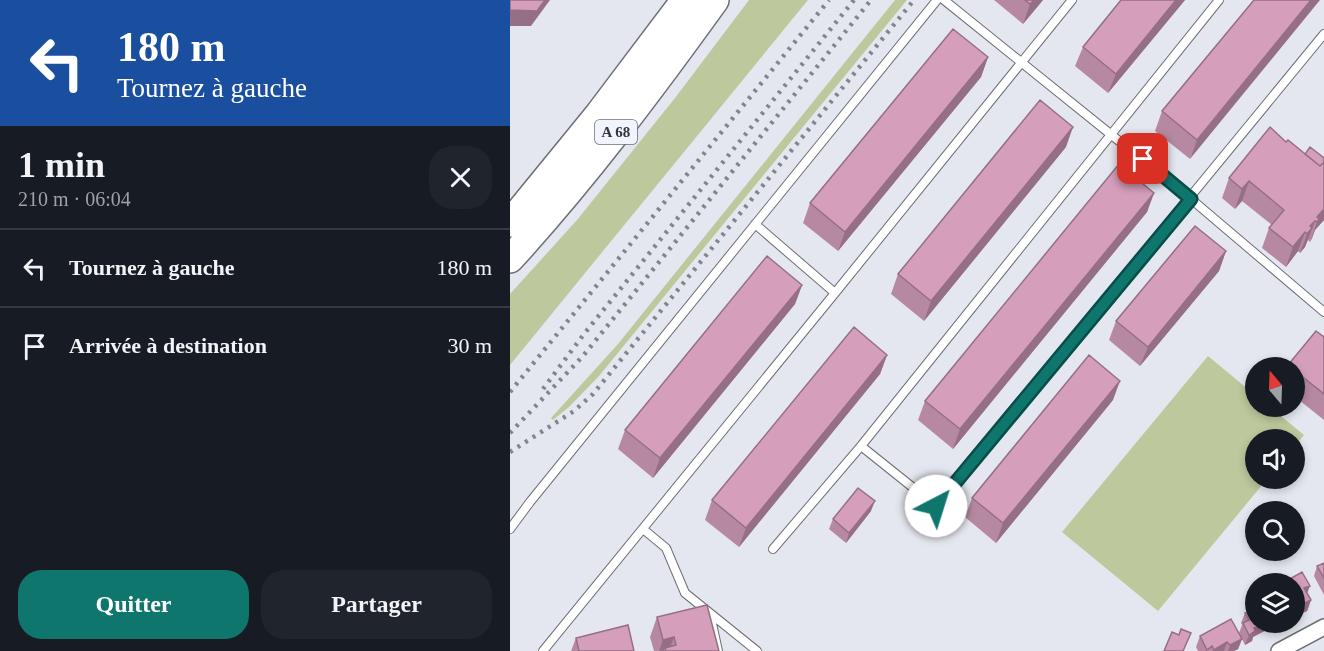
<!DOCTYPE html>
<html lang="fr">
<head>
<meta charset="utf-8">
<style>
  body { margin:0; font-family:"Times New Roman",serif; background:#20242c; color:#f1f3f6; height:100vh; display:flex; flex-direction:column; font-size:22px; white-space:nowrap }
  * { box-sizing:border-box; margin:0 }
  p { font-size:20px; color:#9ea1a6 }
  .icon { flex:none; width:33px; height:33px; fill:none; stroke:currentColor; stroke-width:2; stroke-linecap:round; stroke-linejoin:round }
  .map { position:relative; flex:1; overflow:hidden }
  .panel { display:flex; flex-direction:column; background:#171b24; width:510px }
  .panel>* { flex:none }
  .banner { background:#1a4fa0; color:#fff; overflow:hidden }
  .needle { width:39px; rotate:341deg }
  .tools { position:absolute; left:735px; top:357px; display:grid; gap:12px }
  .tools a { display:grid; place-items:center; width:60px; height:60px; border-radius:50%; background:#171b24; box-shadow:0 3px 9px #0003; font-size:30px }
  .pin { position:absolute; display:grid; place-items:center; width:51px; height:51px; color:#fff; margin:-26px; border-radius:12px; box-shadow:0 3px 9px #0006 }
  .me { position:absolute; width:66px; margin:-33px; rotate:40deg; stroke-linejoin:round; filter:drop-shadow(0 0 4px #0008) }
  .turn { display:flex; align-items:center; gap:21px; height:126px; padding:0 18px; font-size:27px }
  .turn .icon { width:78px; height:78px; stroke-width:2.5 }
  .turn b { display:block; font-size:42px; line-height:51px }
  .round { display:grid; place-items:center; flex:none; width:63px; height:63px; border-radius:24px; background:#20242c }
  .headline { display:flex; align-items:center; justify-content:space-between; height:102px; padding:0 18px }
  h1 { font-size:36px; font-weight:700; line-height:45px }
  .button { display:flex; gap:12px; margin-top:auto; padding:12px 18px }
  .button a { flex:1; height:69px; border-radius:24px; background:#0f766e; color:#fff; font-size:24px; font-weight:700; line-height:69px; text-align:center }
  .button a+a { background:#20242c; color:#f1f3f6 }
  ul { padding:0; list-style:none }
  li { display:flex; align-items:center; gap:18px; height:78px; padding:0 18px; border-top:2px solid #363941 }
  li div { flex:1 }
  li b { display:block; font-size:22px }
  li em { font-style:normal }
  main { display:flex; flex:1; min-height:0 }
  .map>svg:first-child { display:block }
</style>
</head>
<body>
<main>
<section class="panel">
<div class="banner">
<div class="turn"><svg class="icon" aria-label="left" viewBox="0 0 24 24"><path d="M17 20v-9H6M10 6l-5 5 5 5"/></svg><div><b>180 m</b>Tournez à gauche</div></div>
</div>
<div class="headline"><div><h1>1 min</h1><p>210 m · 06:04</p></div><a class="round"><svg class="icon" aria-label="close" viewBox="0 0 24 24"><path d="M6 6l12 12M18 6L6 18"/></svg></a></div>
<ul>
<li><svg class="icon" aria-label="left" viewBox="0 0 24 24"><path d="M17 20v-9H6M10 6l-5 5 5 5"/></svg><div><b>Tournez à gauche</b></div><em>180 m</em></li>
<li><svg class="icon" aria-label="arrive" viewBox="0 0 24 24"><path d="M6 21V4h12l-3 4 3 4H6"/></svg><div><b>Arrivée à destination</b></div><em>30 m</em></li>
</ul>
<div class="button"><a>Quitter</a><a>Partager</a></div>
</section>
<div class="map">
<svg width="814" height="651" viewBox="0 0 814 651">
  <rect width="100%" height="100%" fill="#e5e7f0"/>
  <path fill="#bdc89c" d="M239,0H298L0,365V294L67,220L165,98Z
    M385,0H397L89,376L59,407L43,420L41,418L108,344Z
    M698,356L745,395L746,406L760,407L794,435L785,446L784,440H746V478L757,479L648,611L552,532Z"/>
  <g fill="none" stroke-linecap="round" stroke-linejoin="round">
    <defs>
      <path id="lane" d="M434,0L681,199L814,312
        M245,224L325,293L562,0
        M351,446L426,506L814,34
        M0,529L20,502L427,0
        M133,529L156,548L175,593L247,651
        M263,549L351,446L709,0
        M200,614L208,651
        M33,651L325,293"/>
      <path id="street" d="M769,651L814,627"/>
      <path id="highway" d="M0,223L89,114L175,0
        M0,259C74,178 141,89 205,0"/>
    </defs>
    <use href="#lane" stroke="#6e6f77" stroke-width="10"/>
    <use href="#street" stroke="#6e6f77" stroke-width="18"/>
    <use href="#highway" stroke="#6e6f77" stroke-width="30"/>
    <use href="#lane" stroke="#fff" stroke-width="8"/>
    <use href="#street" stroke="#fff" stroke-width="15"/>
    <use href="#highway" stroke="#fff" stroke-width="27"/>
    <path stroke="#84858c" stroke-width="4.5" stroke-dasharray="3 6" stroke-linecap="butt" d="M33,389L74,334L344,0
      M0,392L319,0
      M0,433L73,356L361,0
      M0,452L64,411L83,394L404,0"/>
  </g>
  <path fill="#b789a1" d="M484,0H533L513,24Z
    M611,0H675L598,93L565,66L573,47Z
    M744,0L680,159L645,131L652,111Z
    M478,57L471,77L328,251L293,223L300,203Z
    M776,142L795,154L814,158V220L805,230L802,238L800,242L798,240L795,247L790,253L788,251L776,267L752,248L759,228L762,225L732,201L725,209L712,198L719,178Z
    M556,147L414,321L381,294L388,274Z
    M644,193L637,212L443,449L408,420L415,401Z
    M716,251L709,271L630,366L599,340L606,321Z
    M292,285L285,304L143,478L108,449L115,430Z
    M814,337V420L784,396V368H777L778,365Z
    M377,355L370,374L229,547L195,520L202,500Z
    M603,400L486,543L455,517L462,498Z
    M361,511L336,543L319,529L323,519Z
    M814,563V595L804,576L807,566Z
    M784,584L797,593L801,600L797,611L784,617Z
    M735,613L746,622H765L764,626L743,637L742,641L735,645L732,639L728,649L724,651H688L686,647L690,636L729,633L732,625L731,623Z
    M147,617L209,651H144L140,637Z
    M66,638L124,651H61Z"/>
  <path fill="#956f83" d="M35,0H40L21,26H0V10Z
    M524,0H533L513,24L520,4Z
    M666,0H675L598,93L606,74Z
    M801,0H810L680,159L687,140Z
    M478,57L471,77L328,251L335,232Z
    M563,127L556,147L414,321L421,301Z
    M739,181L732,201L725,209L732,189Z
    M644,193L637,212L443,449L450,429Z
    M814,209V220L805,230L802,238L800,242L807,222V217Z
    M805,221L795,247L790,253L800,226Z
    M795,232L788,251L776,267L783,247Z
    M716,251L709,271L630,366L638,347Z
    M292,285L285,304L143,478L150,458Z
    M377,355L370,374L229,547L236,528Z
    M610,381L603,400L486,543L493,523Z
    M365,501L361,511L336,543L339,533Z
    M800,586L796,596L794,588Z
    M801,600L797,611L784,617L787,607Z
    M755,622H765L764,626L743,637L742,641L735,645L739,635L744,628Z
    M164,637L159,651L155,648L154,651H149L153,640Z
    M732,639L728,649L724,651H718L720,645Z
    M717,642L714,651H703L704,650Z"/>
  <path fill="#d59fbb" stroke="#956f83" stroke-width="1.5" d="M0,0H35L27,11L0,10Z
    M515,0H524L520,4Z
    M611,0H666L606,74L573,47Z
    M744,0H801L687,140L652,111Z
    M443,29L478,57L335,232L300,203Z
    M530,100L563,127L421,301L388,274Z
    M760,127L776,142L778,140L810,166L814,162V209L807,217L809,219L807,222L805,221L800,226L802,228L797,234L795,232L783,247L759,228L774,210L739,181L732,189L719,178Z
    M800,147L814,158V162L810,166L795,154Z
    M609,164L644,193L450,429L415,401Z
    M685,226L716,251L638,347L606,321Z
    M257,256L292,285L150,458L115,430Z
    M344,327L377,355L236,528L202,500Z
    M806,331L814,337V394L784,370V368H781L778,365Z
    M579,355L610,381L493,523L462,498Z
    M348,488L365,501L339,533L323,519Z
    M814,563V578L807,566Z
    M792,572L800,586L794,588L801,600L787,607L784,602V584H771Z
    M197,605L209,651H156L155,648L166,645L164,637L153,640L147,617Z
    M746,608V622H755L744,628L745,631L739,635L733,623L739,620L735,613Z
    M721,619L732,639L720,645L717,642L704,650L702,646L697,650L690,636Z
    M118,625L124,651H69L66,638Z
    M671,629L681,633L673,651H654L662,632L669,635Z"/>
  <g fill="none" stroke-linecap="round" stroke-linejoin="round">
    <defs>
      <path id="route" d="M426,506L681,199L633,159"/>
    </defs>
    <use href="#route" stroke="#0a4d48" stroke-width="15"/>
    <use href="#route" stroke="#0f766e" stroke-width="10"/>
  </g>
  <g text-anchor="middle" stroke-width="4.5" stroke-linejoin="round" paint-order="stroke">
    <rect fill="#f2f4fd" stroke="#6d6e74" stroke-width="1.5" x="85" y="120" width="42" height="24" rx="4.5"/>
    <g font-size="15" font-weight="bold" fill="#343539">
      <text x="106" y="137">A 68</text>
    </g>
  </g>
</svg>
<div class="tools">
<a><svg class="needle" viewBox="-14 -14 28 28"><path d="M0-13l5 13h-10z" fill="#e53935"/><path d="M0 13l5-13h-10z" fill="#9ea1a6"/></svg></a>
<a><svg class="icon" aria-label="sound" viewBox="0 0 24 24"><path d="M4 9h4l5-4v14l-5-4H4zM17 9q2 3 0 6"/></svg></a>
<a><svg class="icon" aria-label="search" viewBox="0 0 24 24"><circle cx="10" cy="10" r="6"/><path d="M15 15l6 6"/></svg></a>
<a><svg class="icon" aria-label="layers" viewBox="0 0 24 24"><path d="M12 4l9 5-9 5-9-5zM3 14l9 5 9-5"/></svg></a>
</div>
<div class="pin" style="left:633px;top:159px;background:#d93025"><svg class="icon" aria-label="arrive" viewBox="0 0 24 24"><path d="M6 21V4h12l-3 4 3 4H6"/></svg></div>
<svg class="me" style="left:426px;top:506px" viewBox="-20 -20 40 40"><circle r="19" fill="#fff"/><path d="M0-13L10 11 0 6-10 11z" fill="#0f766e"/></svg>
</div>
</main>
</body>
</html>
